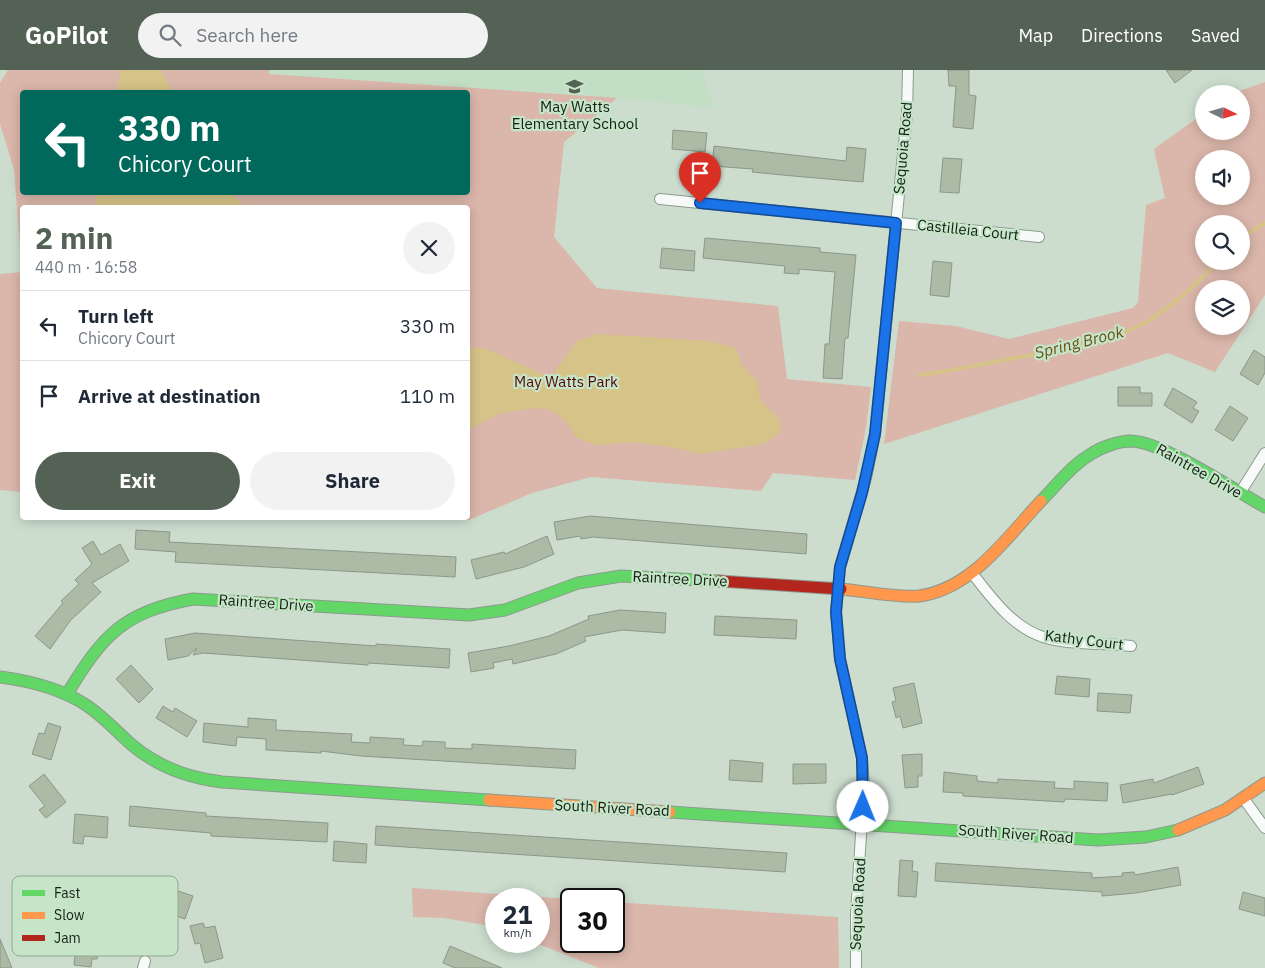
<!DOCTYPE html>
<html lang="en">
<head>
<meta charset="utf-8">
<style>
  body { margin:0; font-family:"IBM Plex Sans",sans-serif; background:#f2f2f3; color:#1f2937; height:100vh; display:flex; flex-direction:column; font-size:19px; white-space:nowrap }
  * { box-sizing:border-box; margin:0 }
  p { font-size:16px; color:#747a83 }
  .icon { flex:none; width:28px; height:28px; fill:none; stroke:currentColor; stroke-width:2; stroke-linecap:round; stroke-linejoin:round }
  .map { position:relative; flex:1; overflow:hidden }
  .panel { position:absolute; left:20px; top:135px; width:450px; height:315px; display:flex; flex-direction:column; background:#fff; border-radius:5px; box-shadow:0 2px 12px #0003 }
  .panel>* { flex:none }
  .banner { position:absolute; left:20px; top:20px; width:450px; height:105px; border-radius:5px; box-shadow:0 2px 12px #0003; background:#00695c; color:#fff; overflow:hidden }
  .needle { width:32px; rotate:95deg }
  .fabs { position:absolute; left:1195px; top:15px; display:grid; gap:10px }
  .fabs a { display:grid; place-items:center; width:55px; height:55px; border-radius:50%; background:#fff; box-shadow:0 2px 12px #0003; font-size:25px }
  .speed { position:absolute; left:485px; top:818px; display:flex; gap:10px; font-size:25px; font-weight:700; text-align:center }
  .speed>* { display:grid; place-content:center; width:65px; height:65px; border-radius:50%; background:#fff; box-shadow:0 2px 12px #0003; line-height:1 }
  .speed small { font-size:12px; font-weight:400 }
  .speed .limit { border:2px solid #111; border-radius:8px; background:#fff; color:#111 }
  .pin { position:absolute; display:grid; place-items:center; width:42px; height:42px; color:#fff; margin:-51px -21px; border-radius:50% 50% 50% 0; rotate:-45deg; box-shadow:0 0 5px #0007 }
  .pin .icon { rotate:45deg }
  .me { position:absolute; width:55px; margin:-28px; rotate:1deg; stroke-linejoin:round; filter:drop-shadow(0 0 4px #0008) }
  .turn { display:flex; align-items:center; gap:18px; height:105px; padding:0 15px; font-size:22px }
  .turn .icon { width:65px; height:65px; stroke-width:2.5 }
  .turn b { display:block; font-size:35px; line-height:42px }
  .round { display:grid; place-items:center; flex:none; width:52px; height:52px; border-radius:26px; background:#f2f2f3 }
  .head { display:flex; align-items:center; justify-content:space-between; height:85px; padding:0 15px }
  h1 { font-size:30px; font-weight:700; line-height:38px; color:#546256 }
  .primary-button { display:flex; gap:10px; margin-top:auto; padding:10px 15px }
  .primary-button a { flex:1; height:58px; border-radius:30px; background:#546256; color:#fff; font-size:20px; font-weight:700; line-height:58px; text-align:center }
  .primary-button a+a { background:#f2f2f3; color:#1f2937 }
  ul { padding:0; list-style:none }
  li { display:flex; align-items:center; gap:15px; height:70px; padding:0 15px; border-top:1px solid #e0e1e3 }
  li div { flex:1 }
  li b { display:block; font-size:19px }
  li em { font-style:normal }
  header { display:flex; align-items:center; gap:30px; box-sizing:border-box; height:70px; padding:0 25px; background:#546256; color:#fff }
  header strong { font-size:24px }
  nav { display:flex; gap:28px; margin-inline-start:auto; font-size:18px }
  .search { width:350px; height:45px; background:#f2f2f3; display:flex; align-items:center; gap:12px; box-sizing:border-box; padding:0 18px; border-radius:28px; color:#747a83; font-size:19px }
  .map>svg:first-child { display:block }
</style>
</head>
<body>
<header>
<strong>GoPilot</strong>
<div class="search"><svg class="icon" aria-label="search" viewBox="0 0 24 24"><circle cx="10" cy="10" r="6"/><path d="M15 15l6 6"/></svg>Search here</div>
<nav><a>Map</a><a>Directions</a><a>Saved</a></nav>
</header>
<div class="map">
<svg width="1265" height="898" viewBox="0 0 1265 898">
  <rect width="100%" height="100%" fill="#ccddce"/>
  <path fill="#c2dec4" d="M269,0H701L715,38L617,28L268,4Z"/>
  <path fill="#dbb6aa" fill-rule="evenodd" d="M8,0H269V4L617,28L564,72L554,167L597,218L778,236L787,309L871,317L866,358L855,410L773,403L761,421L591,407L532,423L469,450L426,448H468V138H22V422L0,420V204L22,202L14,100L0,54V13ZM22,22H468V122H22Z
    M1265,12V225L1215,302L1168,283L884,374L899,251L956,256L1009,269L1133,238L1138,232L1146,135L1165,128L1154,79L1204,43V61H1241V24H1231ZM1204,89H1241V126H1204ZM1204,154H1241V191H1204ZM1204,219H1241V256H1204Z
    M412,818L571,829V871H614V832L838,847L839,898H599L531,871H539V829H496V857L444,848L413,847Z"/>
  <path fill="#d5c387" d="M121,0H161L172,22H116Z
    M98,122L231,123L245,137H95Z
    M598,264L707,271L731,276L736,279L742,295L758,312L760,330C769,342 785,346 779,364L763,374L701,384L676,378L633,372L595,375L576,367L565,350L557,344L548,339L535,338L501,343L468,360V277L486,279L547,306L556,302L557,298L577,271Z"/>
  <g fill="none" stroke-linecap="round" stroke-linejoin="round">
    <path stroke="#d5c387" stroke-width="4" d="M1241,168L1265,153
      M919,305C953,301 986,293 1020,287C1056,280 1093,274 1127,261C1157,250 1197,216 1217,191"/>
  </g>
  <path fill="#adbba6" stroke="#8c9689" d="M948,0H969V25L976,26L973,59L953,57L956,16H949Z
    M1166,0H1192L1175,13Z
    M673,60L707,63L705,82L672,79Z
    M714,76L846,91L847,77L866,79L863,112L793,106L752,102L753,99L712,96Z
    M943,88L962,89L959,123L940,122Z
    M705,168L820,178V182L856,185L848,268H845L842,309L823,308L825,274H829L835,202L799,199V204L784,203L785,196L703,188Z
    M662,178L695,181L694,201L660,198Z
    M933,191L952,193L949,227L930,225Z
    M1254,280L1265,287V303L1258,315L1240,304Z
    M1118,317H1140V323H1152V336H1118Z
    M1173,318L1197,332L1193,338L1199,341L1192,353L1164,335Z
    M1230,336L1248,348L1233,371L1215,360Z
    M590,446L807,464L806,484L593,467L581,469L580,466L557,470L554,452Z
    M136,460L170,462L169,472L456,487L455,507L175,492L176,482L135,479Z
    M547,466L554,484L524,497L476,509L471,490L504,482L505,484Z
    M93,471L101,485L120,474L129,491L92,513L101,522L70,551L50,579L35,566L63,533L61,531L79,514L75,510L92,494L82,478Z
    M620,540L666,543L665,563L622,560L584,567L586,571L556,584L513,594L512,589L493,593L494,598L471,602L468,583L509,576L549,566L589,549L588,546Z
    M715,546L797,550L796,569L714,565Z
    M195,563L376,576V574L450,579L449,598L368,593V595L203,583L193,585L197,578L188,586L168,590L165,569Z
    M131,595L153,619L139,633L116,609Z
    M1057,606L1090,609L1089,627L1055,624Z
    M914,613L922,653L903,658L900,646L896,648L892,632L896,631L893,618Z
    M1098,623L1132,625L1130,643L1097,641Z
    M163,636L173,642L175,638L197,651L187,667L156,648Z
    M248,648L276,650V660L352,664L351,672L370,673V667L404,669L403,675L422,676L423,671L445,672V678L472,679V674L576,680L575,699L361,686L321,681V683L266,680V669L237,667L236,676L203,672L204,653L248,657Z
    M48,653L61,657L51,690L32,684L39,663L44,664Z
    M922,684V706H918V717L905,718L902,685Z
    M730,690L763,693L762,712L729,710Z
    M793,694H826V713L793,714Z
    M1198,697L1204,714L1172,725V724L1123,733L1120,715L1153,709L1154,713Z
    M944,702L977,706V711L998,713V709L1055,712L1054,718L1074,719V711L1108,713L1107,731L1065,729L1064,732L963,726V723L943,722Z
    M44,704L66,732L46,748L39,740L45,736L29,716Z
    M130,736L206,743V746L328,753L327,772L211,766V763L129,756Z
    M75,744L108,747L107,768L84,766L83,774L73,773Z
    M376,756L787,783L785,802L375,775Z
    M334,771L367,774L366,793L333,791Z
    M900,790L913,791L912,801L918,802L916,827L898,826Z
    M936,793L1092,803V808L1123,806L1122,803L1134,802L1135,805L1178,797L1181,815L1136,823L1102,826V822L935,811Z
    M169,818L193,826L185,849L154,838L159,823L166,826Z
    M1243,822L1265,828V846L1239,839Z
    M203,853L205,858L215,856L223,888L205,893L200,873L195,874L190,856Z
    M77,866L100,868L97,889H92L91,897L74,895Z
    M0,869L12,898H0Z
    M450,876L502,898H455L443,893Z"/>
  <g fill="none" stroke-linecap="round" stroke-linejoin="round">
    <defs>
      <path id="street" d="M660,129L1039,167
        M1240,423L1265,383
        M972,503C991,527 1012,557 1043,567C1068,575 1104,573 1131,576
        M1244,729L1265,758
        M143,898L145,891
        M856,898V844L864,717L862,688L840,589L836,542L840,497L866,408L875,364L907,44L908,0"/>
      <path id="fast" d="M1041,431C1056,416 1070,397 1088,386C1099,378 1118,371 1131,371C1164,372 1234,420 1265,437
        M0,607C30,611 60,618 86,635C103,646 117,662 132,675C158,697 189,708 222,712L489,730
        M67,624C103,565 123,542 193,529L469,545L505,540L578,513L621,506L719,511
        M670,742L1098,770L1146,767L1178,760"/>
      <path id="slow" d="M841,519C863,521 898,528 919,526C972,519 1007,467 1041,431
        M489,730L670,742
        M1178,760L1225,740L1265,713"/>
      <path id="jam" d="M719,511L841,519"/>
    </defs>
    <use href="#street" stroke="#8d9a8e" stroke-width="12"/>
    <use href="#fast" stroke="#8d9a8e" stroke-width="13"/>
    <use href="#slow" stroke="#8d9a8e" stroke-width="13"/>
    <use href="#jam" stroke="#8d9a8e" stroke-width="13"/>
    <use href="#street" stroke="#f7faf8" stroke-width="10"/>
    <use href="#fast" stroke="#63d668" stroke-width="11"/>
    <use href="#slow" stroke="#ff974d" stroke-width="11"/>
    <use href="#jam" stroke="#b3261e" stroke-width="11"/>
  </g>
  <g fill="none" stroke-linecap="round" stroke-linejoin="round">
    <defs>
      <path id="route" d="M700,133L896,153L875,364L862,423L840,497L836,542L840,589L862,688L863,737"/>
    </defs>
    <use href="#route" stroke="#114b97" stroke-width="12"/>
    <use href="#route" stroke="#1a73e8" stroke-width="9"/>
  </g>
  <defs>
    <symbol id="school-bare" viewBox="-9 -9 18 18"><path d="M0-5L7-2L0 1L-7-2ZM-4 1L0 2.5L4 1V4Q0 6-4 4Z" fill="#546256" stroke="#c5e4c8" stroke-width="2.5" paint-order="stroke"/></symbol>
  </defs>
  <g fill-rule="evenodd">
    <use href="#school-bare" x="562" y="4" width="25" height="25"/>
  </g>
  <g text-anchor="middle" stroke-width="4.5" stroke-linejoin="round" paint-order="stroke">
    <g font-size="15" fill="#141f15" stroke="#c5e4c8">
      <text x="575" y="42">May Watts<tspan x="575" dy="17">Elementary School</tspan></text>
    </g>
    <g font-size="15" fill="#141f15" stroke="#c5e4c8">
      <text transform="translate(903 78) rotate(-85)" y="5">Sequoia Road</text>
      <text transform="translate(968 160) rotate(6)" y="5">Castilleia Court</text>
      <text transform="translate(1199 401) rotate(29)" y="5">Raintree Drive</text>
      <text transform="translate(680 509) rotate(3)" y="5">Raintree Drive</text>
      <text transform="translate(266 533) rotate(4)" y="5">Raintree Drive</text>
      <text transform="translate(1084 570) rotate(7)" y="5">Kathy Court</text>
      <text transform="translate(612 738) rotate(3)" y="5">South River Road</text>
      <text transform="translate(1016 764) rotate(4)" y="5">South River Road</text>
      <text transform="translate(858 834) rotate(-87)" y="5">Sequoia Road</text>
    </g>
    <g font-size="15" fill="#540607" stroke="#c5e4c8">
      <text x="566" y="317">May Watts Park</text>
    </g>
    <g font-size="16" font-style="italic" fill="#685215" stroke="#c5e4c8">
      <text transform="translate(1079 272) rotate(-14)" y="6">Spring Brook</text>
    </g>
  </g>
  <rect x="12" y="806" width="166" height="80" rx="8" fill="#c5e4c8" stroke="#90a992" stroke-width="1"/>
  <rect x="22" y="820" width="23" height="6" fill="#63d668"/>
  <rect x="22" y="842" width="23" height="7" fill="#ff974d"/>
  <rect x="22" y="865" width="23" height="6" fill="#b3261e"/>
  <g font-size="14" fill="#141f15">
    <text x="54" y="828">Fast</text>
    <text x="54" y="850">Slow</text>
    <text x="54" y="873">Jam</text>
  </g>
</svg>
<div class="fabs">
<a><svg class="needle" viewBox="-14 -14 28 28"><path d="M0-13l5 13h-10z" fill="#e53935"/><path d="M0 13l5-13h-10z" fill="#747a83"/></svg></a>
<a><svg class="icon" aria-label="sound" viewBox="0 0 24 24"><path d="M4 9h4l5-4v14l-5-4H4zM17 9q2 3 0 6"/></svg></a>
<a><svg class="icon" aria-label="search" viewBox="0 0 24 24"><circle cx="10" cy="10" r="6"/><path d="M15 15l6 6"/></svg></a>
<a><svg class="icon" aria-label="layers" viewBox="0 0 24 24"><path d="M12 4l9 5-9 5-9-5zM3 14l9 5 9-5"/></svg></a>
</div>
<div class="speed"><div>21<small>km/h</small></div><div class="limit">30</div></div>
<div class="pin" style="left:700px;top:133px;background:#d93025"><svg class="icon" aria-label="arrive" viewBox="0 0 24 24"><path d="M6 21V4h12l-3 4 3 4H6"/></svg></div>
<svg class="me" style="left:863px;top:737px" viewBox="-20 -20 40 40"><circle r="19" fill="#fff"/><path d="M0-13L10 11 0 6-10 11z" fill="#1a73e8"/></svg>
<div class="banner">
<div class="turn"><svg class="icon" aria-label="left" viewBox="0 0 24 24"><path d="M17 20v-9H6M10 6l-5 5 5 5"/></svg><div><b>330 m</b>Chicory Court</div></div>
</div>
<section class="panel">
<div class="head"><div><h1>2 min</h1><p>440 m · 16:58</p></div><a class="round"><svg class="icon" aria-label="close" viewBox="0 0 24 24"><path d="M6 6l12 12M18 6L6 18"/></svg></a></div>
<ul>
<li><svg class="icon" aria-label="left" viewBox="0 0 24 24"><path d="M17 20v-9H6M10 6l-5 5 5 5"/></svg><div><b>Turn left</b><p>Chicory Court</p></div><em>330 m</em></li>
<li><svg class="icon" aria-label="arrive" viewBox="0 0 24 24"><path d="M6 21V4h12l-3 4 3 4H6"/></svg><div><b>Arrive at destination</b></div><em>110 m</em></li>
</ul>
<div class="primary-button"><a>Exit</a><a>Share</a></div>
</section>
</div>
</body>
</html>
